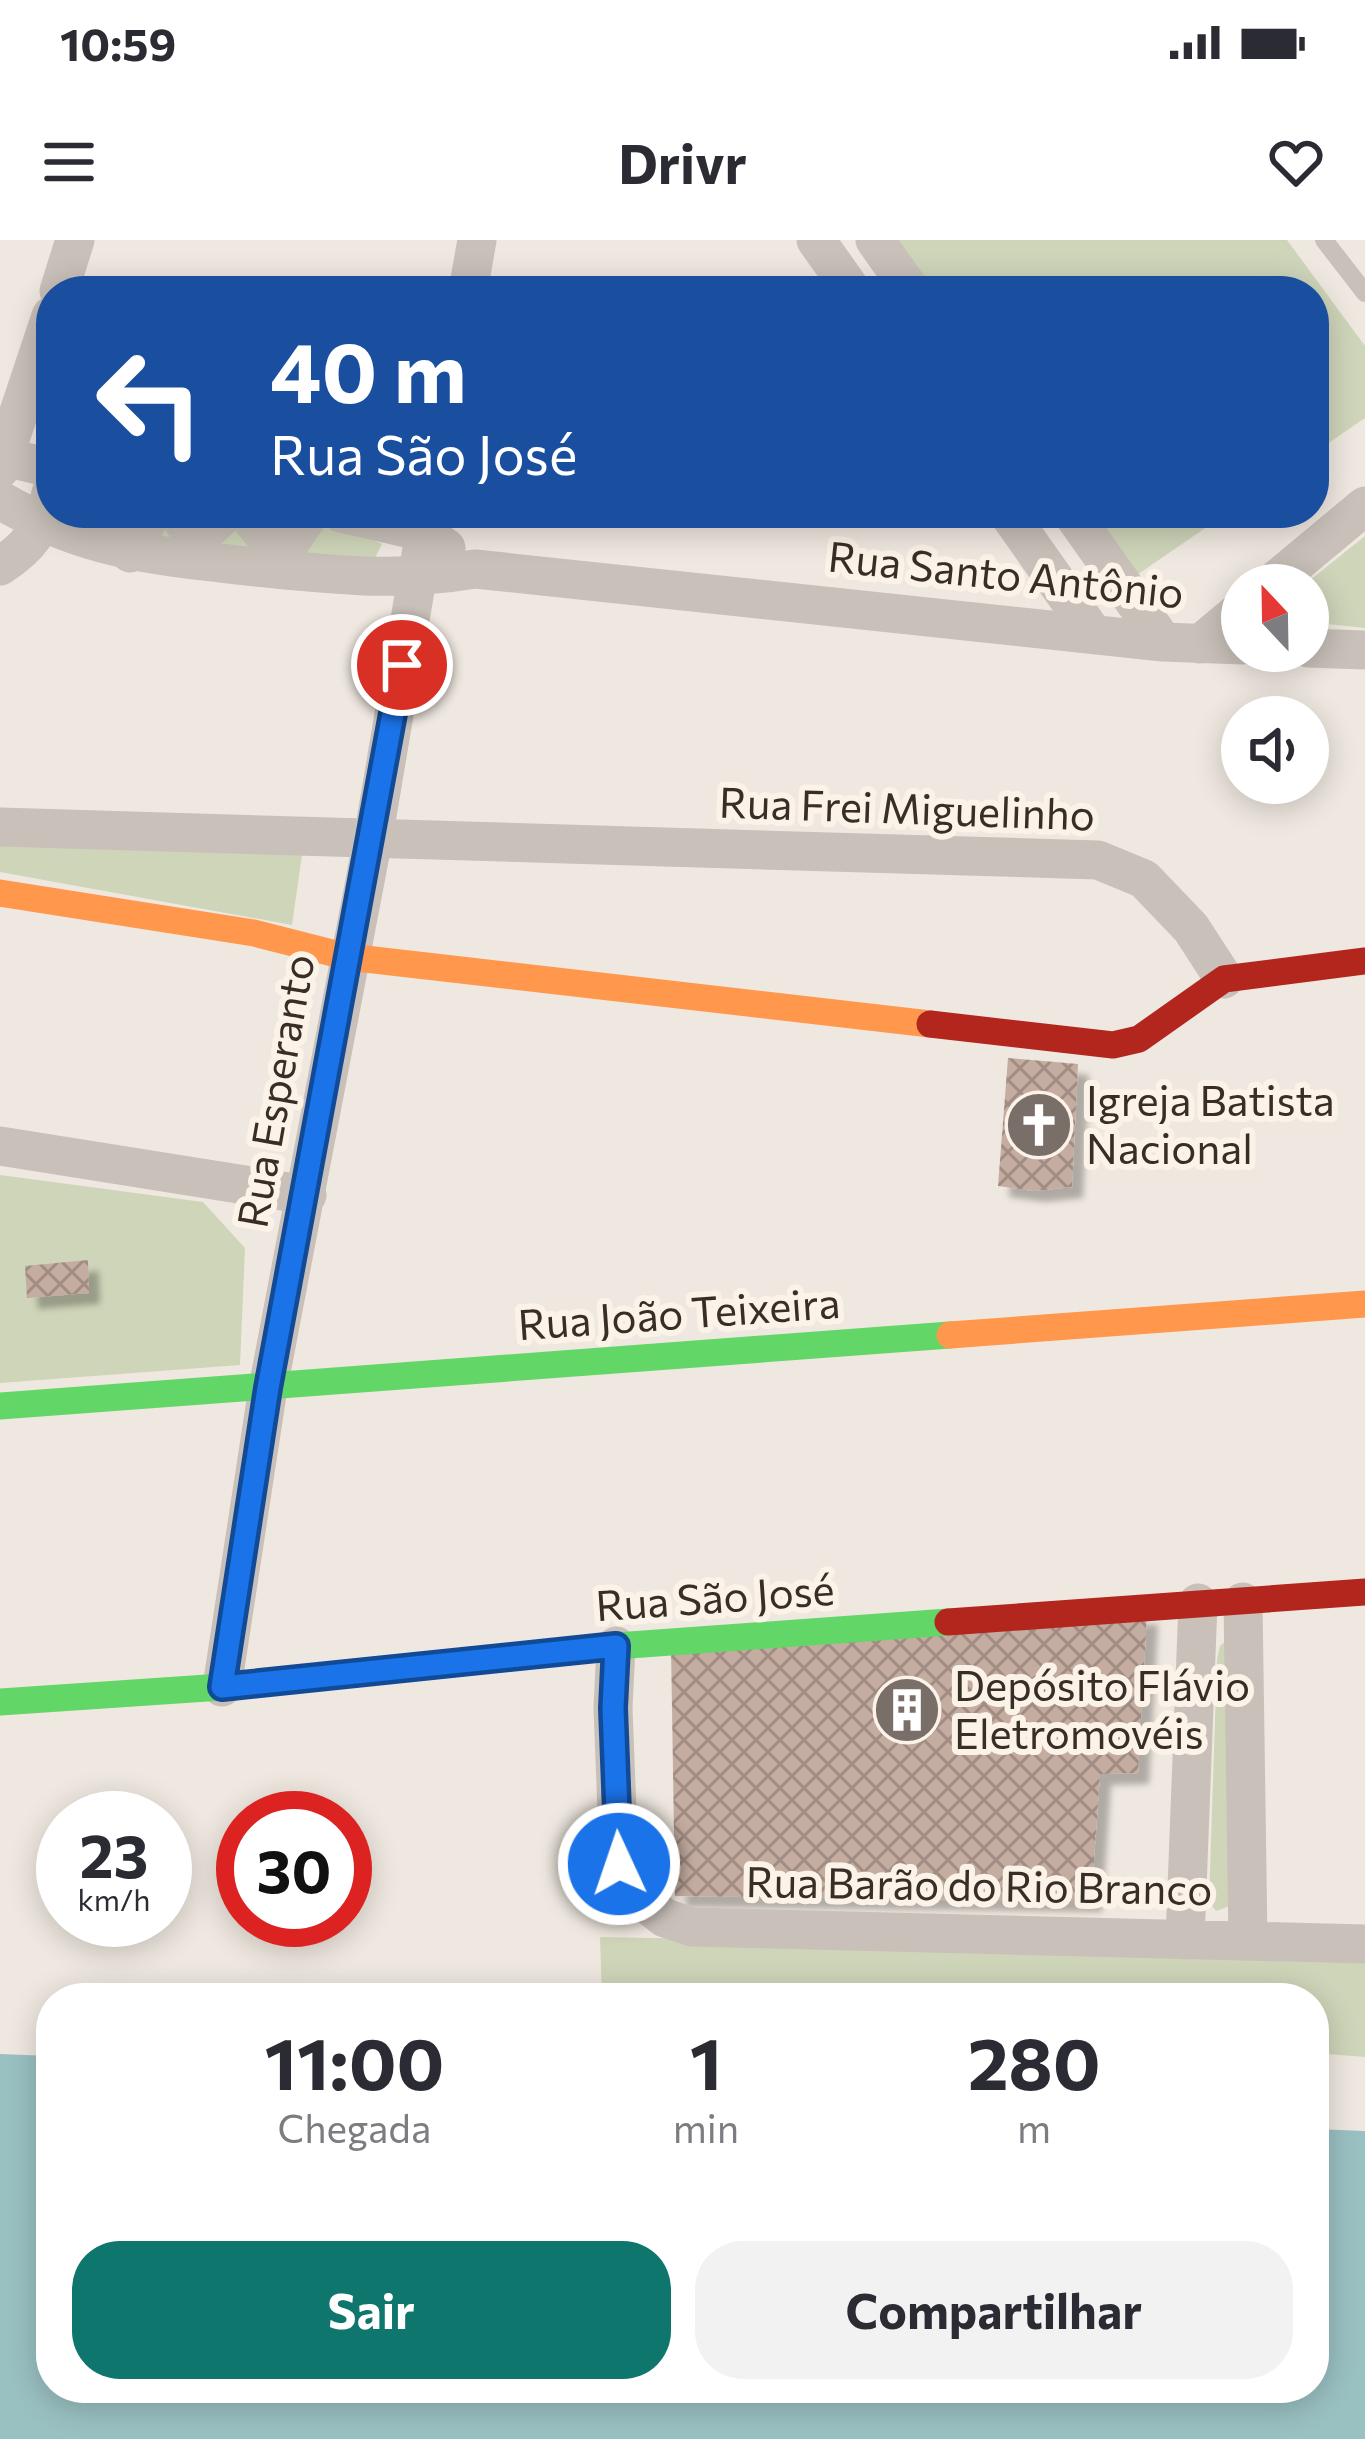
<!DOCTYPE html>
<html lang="pt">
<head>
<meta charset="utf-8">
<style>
  body { margin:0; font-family:Commissioner,sans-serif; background:#f2f2f3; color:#2b2b33; height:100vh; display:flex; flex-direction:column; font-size:45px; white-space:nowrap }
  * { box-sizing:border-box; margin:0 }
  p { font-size:39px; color:#7c7c81 }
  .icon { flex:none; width:66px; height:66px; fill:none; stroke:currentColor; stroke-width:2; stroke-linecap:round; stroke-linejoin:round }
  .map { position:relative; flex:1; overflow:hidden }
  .details { position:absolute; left:36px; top:1743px; width:1293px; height:420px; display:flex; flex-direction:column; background:#fff; border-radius:48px; box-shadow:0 6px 30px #0003 }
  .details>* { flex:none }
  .banner { position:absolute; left:36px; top:36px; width:1293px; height:252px; border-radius:48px; box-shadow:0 6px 30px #0003; background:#1a4fa0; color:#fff; overflow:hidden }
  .needle { width:78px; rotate:338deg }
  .buttons { position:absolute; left:1221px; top:324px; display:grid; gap:24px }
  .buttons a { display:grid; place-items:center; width:108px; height:108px; border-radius:50%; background:#fff; box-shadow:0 6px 30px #0003; font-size:60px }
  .speed { position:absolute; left:36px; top:1551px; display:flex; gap:24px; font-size:60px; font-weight:700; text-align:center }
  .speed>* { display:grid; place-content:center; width:156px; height:156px; border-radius:50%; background:#fff; box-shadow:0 6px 30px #0003; line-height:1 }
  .speed small { font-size:30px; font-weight:400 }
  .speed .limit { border:18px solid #d22; background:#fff; color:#111 }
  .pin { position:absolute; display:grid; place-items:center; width:102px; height:102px; color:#fff; margin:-51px; border:6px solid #fff; border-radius:50%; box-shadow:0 3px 12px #0007 }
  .me { position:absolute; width:132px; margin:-66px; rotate:357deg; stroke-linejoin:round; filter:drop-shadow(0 0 9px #0008) }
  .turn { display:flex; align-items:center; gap:42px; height:252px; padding:0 36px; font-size:54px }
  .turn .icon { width:156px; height:156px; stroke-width:2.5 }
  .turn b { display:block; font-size:84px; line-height:102px }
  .eta { display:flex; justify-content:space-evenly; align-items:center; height:204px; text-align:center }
  .eta b { font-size:72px; font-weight:700; line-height:84px }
  .button { display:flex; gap:24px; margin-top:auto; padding:24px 36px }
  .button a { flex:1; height:138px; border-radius:48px; background:#0f766e; color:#fff; font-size:48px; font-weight:700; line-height:138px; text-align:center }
  .button a+a { background:#f2f2f3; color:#2b2b33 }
  .status { display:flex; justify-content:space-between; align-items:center; height:84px; padding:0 60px; background:#fff; direction:ltr }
  .status svg { height:33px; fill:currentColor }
  header { display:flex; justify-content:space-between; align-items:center; height:156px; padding:0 36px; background:#fff; font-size:54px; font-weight:700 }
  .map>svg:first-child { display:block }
</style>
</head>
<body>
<div class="status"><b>10:59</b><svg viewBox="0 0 49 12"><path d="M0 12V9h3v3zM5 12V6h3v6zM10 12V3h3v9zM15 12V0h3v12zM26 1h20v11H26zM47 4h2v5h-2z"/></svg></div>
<header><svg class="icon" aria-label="menu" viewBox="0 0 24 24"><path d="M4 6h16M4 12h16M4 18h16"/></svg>Drivr<svg class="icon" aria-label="heart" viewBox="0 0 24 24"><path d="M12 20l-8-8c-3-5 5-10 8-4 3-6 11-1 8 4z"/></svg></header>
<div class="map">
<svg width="1365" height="2199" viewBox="0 0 1365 2199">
  <defs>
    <pattern id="building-cross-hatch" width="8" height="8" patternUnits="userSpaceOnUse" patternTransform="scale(3)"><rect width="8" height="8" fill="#c4aca0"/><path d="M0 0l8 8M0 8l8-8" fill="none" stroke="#a08c82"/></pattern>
    <filter id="shadow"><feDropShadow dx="11" dy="11" stdDeviation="3" flood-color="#0004"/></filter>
  </defs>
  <rect width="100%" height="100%" fill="#efe8e0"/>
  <path fill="#cfd5b9" d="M887,0H1287L1365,106V178L1314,213V51H924Z
    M95,273C190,273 295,261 382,304L375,318L338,326L98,289Z
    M1087,273H1227L1134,337Z
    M1365,296V388L1308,382V345H1304Z
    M0,602L303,608L292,685L0,632Z
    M0,935L203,962L245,1008L240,1125L0,1143Z
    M1228,1399L1230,1666L1216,1671L1209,1662L1217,1420L1220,1406Z
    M600,1697L1365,1712V1817L1314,1813V1758H602Z"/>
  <path fill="#9ac1c2" d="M0,1814L51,1816V2148H1314V1889L1365,1891V2199H0Z"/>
  <path fill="url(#building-cross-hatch)" filter="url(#shadow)" d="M1008,818L1078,824L1072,947L1034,951L998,946Z
    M88,1020L89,1053L27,1058L25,1026Z
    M1147,1373L1138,1533L1100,1534L1091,1661L675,1656L671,1407Z"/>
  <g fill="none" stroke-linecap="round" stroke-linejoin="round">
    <path stroke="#c8c0b9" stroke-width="18" d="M1324,0L1365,53"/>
    <path stroke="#c8c0b9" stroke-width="39" d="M816,0L852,51
      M875,0L911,51
      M59,51L75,0
      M468,51L477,0
      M0,216L51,228
      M0,229L51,76
      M0,260C88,311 157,316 255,327C332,335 398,342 475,329L1163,402L1242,405
      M178,273L195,301L226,273
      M246,273L281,316L310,273
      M341,273L424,292L446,308
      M1008,273L1091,391
      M1072,273L1163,402
      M130,313L152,273
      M0,326C31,306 43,288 51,253
      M1270,345L1365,266
      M1200,404L1242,369
      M1308,408L1365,410
      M0,587L1098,620L1144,639L1191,688L1224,739
      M0,906L307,955
      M1243,1362L1248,1700
      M616,1406L613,1468L619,1624L647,1664L665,1678L692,1687L1365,1704
      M222,1447L268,1148L373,599L428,273
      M1185,1700L1198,1363"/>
    <path stroke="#63d668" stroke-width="27" d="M0,1166L950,1095
      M0,1462L222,1447L616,1406L948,1382"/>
    <path stroke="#ff974d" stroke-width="27" d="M0,653L254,693L348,717L930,784
      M950,1095L1365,1064"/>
    <path stroke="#b3261e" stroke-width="27" d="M930,784L1113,805L1139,799L1224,739L1365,721
      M948,1382L1365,1352"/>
  </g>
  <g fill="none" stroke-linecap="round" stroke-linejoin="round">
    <defs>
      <path id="route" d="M402,425L268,1148L222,1447L616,1406L613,1468L619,1624"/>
    </defs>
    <use href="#route" stroke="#114b97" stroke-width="30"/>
    <use href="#route" stroke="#1a73e8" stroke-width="21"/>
  </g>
  <defs>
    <symbol id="church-disc" viewBox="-11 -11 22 22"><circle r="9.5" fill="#796e68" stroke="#fbf3e7"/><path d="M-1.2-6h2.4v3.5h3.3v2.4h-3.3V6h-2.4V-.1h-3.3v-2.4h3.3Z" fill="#fff"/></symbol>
    <symbol id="building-disc" viewBox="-11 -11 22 22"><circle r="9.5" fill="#796e68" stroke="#fbf3e7"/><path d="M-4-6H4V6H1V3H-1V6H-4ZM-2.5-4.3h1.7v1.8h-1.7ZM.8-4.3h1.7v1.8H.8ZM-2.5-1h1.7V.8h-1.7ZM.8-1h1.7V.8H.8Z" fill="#fff"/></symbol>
  </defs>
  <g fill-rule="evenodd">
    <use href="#church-disc" x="1001" y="847" width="76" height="76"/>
    <use href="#building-disc" x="869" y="1432" width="76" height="76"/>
  </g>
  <g text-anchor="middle" stroke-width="12" stroke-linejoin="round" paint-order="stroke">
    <g font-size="42" fill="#392d27" stroke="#fbf3e7">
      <text transform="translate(1006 335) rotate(6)" y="15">Rua Santo Antônio</text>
      <text transform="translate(907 569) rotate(2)" y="15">Rua Frei Miguelinho</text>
      <text transform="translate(276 851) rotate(-80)" y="15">Rua Esperanto</text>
      <text transform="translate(679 1074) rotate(-4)" y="15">Rua João Teixeira</text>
      <text transform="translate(715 1358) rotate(-4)" y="15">Rua São José</text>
      <text transform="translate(979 1646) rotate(1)" y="15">Rua Barão do Rio Branco</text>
    </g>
    <g font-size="42" fill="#392d27" stroke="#fbf3e7" text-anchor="start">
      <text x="1086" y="876">Igreja Batista<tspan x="1086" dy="48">Nacional</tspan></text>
      <text x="954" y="1461">Depósito Flávio<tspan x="954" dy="48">Eletromovéis</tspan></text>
    </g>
  </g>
</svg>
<div class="buttons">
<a><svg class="needle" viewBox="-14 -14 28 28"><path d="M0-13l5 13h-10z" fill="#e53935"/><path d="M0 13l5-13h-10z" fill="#7c7c81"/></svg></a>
<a><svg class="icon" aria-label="sound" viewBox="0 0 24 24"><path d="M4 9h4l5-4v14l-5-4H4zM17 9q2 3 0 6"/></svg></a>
</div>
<div class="speed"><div>23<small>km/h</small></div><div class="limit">30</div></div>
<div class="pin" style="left:402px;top:425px;background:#d93025"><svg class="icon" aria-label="arrive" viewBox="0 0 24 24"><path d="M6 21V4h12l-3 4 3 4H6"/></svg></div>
<svg class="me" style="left:619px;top:1624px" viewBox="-20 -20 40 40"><circle r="17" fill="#1a73e8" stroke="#fff" stroke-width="3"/><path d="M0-11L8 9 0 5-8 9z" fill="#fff"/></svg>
<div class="banner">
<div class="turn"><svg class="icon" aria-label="left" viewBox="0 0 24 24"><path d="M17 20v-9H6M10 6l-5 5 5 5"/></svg><div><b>40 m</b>Rua São José</div></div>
</div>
<section class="details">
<div class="eta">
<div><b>11:00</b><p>Chegada</p></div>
<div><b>1</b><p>min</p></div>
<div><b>280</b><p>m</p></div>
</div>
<div class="button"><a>Sair</a><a>Compartilhar</a></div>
</section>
</div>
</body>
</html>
